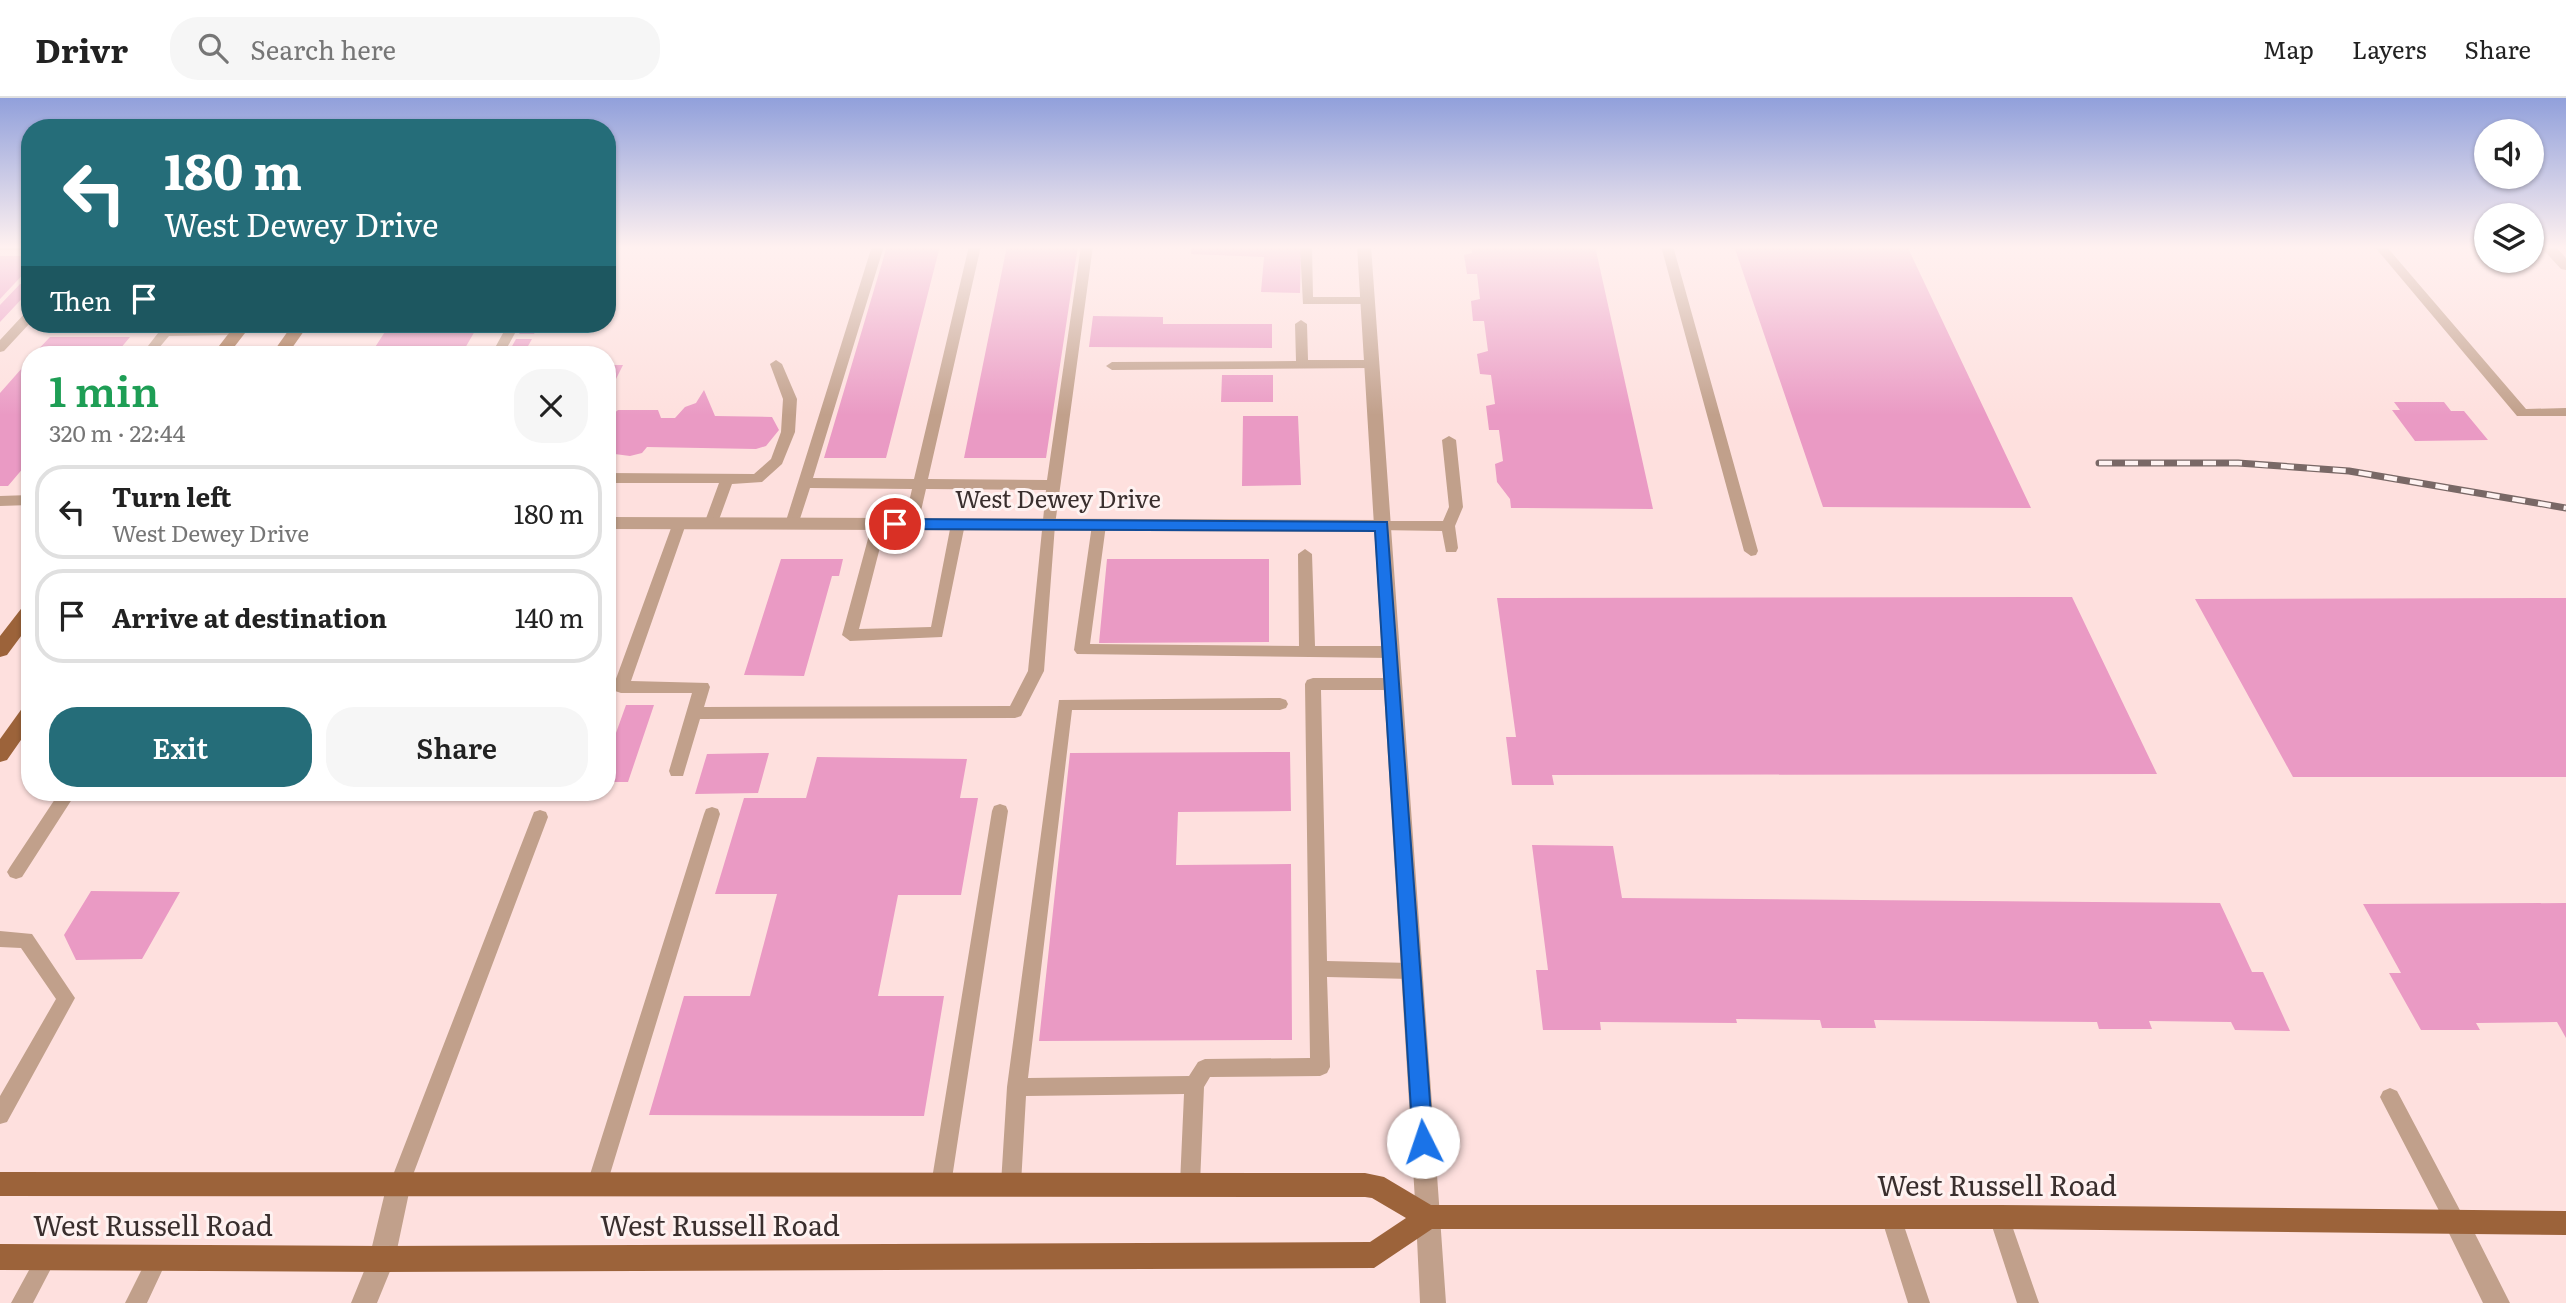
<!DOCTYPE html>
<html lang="en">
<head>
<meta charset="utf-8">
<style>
  body { margin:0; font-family:Literata,serif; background:#f6f6f6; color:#222; height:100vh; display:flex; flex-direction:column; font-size:26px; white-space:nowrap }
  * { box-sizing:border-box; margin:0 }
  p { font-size:23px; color:#767676 }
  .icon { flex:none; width:38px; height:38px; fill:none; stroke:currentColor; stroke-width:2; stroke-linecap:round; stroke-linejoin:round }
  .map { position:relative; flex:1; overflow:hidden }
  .details { position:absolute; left:21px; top:248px; width:595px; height:455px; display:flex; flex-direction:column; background:#fff; border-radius:28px; box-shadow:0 2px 5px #0004 }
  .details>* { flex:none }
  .top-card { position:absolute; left:21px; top:21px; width:595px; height:214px; border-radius:28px; box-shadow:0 2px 5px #0004; background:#256d79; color:#fff; overflow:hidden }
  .fabs { position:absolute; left:2474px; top:21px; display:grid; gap:14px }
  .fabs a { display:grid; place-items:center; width:70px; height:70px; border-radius:50%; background:#fff; box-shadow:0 2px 5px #0004; font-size:35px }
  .pin { position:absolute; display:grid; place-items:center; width:60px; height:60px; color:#fff; margin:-30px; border:4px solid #fff; border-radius:50%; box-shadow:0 2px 7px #0007 }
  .me { position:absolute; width:77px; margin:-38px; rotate:356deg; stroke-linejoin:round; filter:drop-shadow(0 0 5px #0008) }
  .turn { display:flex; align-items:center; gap:24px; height:147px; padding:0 28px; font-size:32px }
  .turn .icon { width:91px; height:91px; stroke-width:2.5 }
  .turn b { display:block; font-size:49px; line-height:60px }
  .then { display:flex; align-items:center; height:66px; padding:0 28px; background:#0003; gap:14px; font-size:26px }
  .round { display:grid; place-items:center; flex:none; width:74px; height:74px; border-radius:28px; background:#f6f6f6 }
  .summary { display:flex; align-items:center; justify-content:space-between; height:119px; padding:0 28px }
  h1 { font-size:42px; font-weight:600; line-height:52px; color:#1e9e55 }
  .cta { display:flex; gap:14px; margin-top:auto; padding:14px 28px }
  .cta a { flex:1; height:80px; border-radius:28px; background:#256d79; color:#fff; font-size:28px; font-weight:600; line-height:80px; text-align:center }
  .cta a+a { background:#f6f6f6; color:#222 }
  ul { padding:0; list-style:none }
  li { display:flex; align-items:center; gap:21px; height:94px; margin:0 14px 10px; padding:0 14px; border:4px solid #e0e0e0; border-radius:28px }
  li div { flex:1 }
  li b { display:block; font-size:26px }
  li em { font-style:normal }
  header { display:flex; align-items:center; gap:42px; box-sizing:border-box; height:98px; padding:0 35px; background:#fff; border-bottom:2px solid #e0e0e0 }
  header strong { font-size:33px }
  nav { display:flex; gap:38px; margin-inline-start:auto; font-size:24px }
  .search { width:490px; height:63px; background:#f6f6f6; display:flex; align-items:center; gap:18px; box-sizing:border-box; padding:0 24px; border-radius:28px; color:#767676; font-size:26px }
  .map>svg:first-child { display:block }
</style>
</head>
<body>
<header>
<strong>Drivr</strong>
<div class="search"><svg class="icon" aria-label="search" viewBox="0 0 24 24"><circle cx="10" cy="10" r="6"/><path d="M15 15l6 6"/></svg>Search here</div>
<nav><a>Map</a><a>Layers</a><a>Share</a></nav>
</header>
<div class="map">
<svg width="2566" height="1205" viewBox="0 0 2566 1205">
  <rect width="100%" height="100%" fill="#fee0de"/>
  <path fill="#ea9ac4" d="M887,148H940L886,360H824Z
    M1007,148H1078L1046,360H964Z
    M1191,148H1301L1300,195L1261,194L1264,159L1191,156Z
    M1471,148H1595L1653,411L1511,410L1510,401L1497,384L1495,366L1503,363L1499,332H1489L1486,308L1495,306L1491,277L1480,276L1477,256L1488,253L1484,223H1473L1471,203L1480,201L1477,176H1467L1464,157L1472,155Z
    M1734,148H1907L2031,410L1823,409Z
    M0,158H30V169L0,201Z
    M20,186H30V192L0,224V207Z
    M1093,218L1163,219V226H1272V250L1089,249Z
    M60,226H141L138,228L57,229Z
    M390,226H479L461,257H370Z
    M525,226H540L534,236H519Z
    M50,239H130L115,257H33Z
    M516,241H532L523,257H507Z
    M30,261V362L8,388H0V295Z
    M607,267H623L607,299Z
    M1222,277H1273V304H1221Z
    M704,292L715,318L772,319L779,332L766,348L756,351L647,349L642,355L630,358L607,355V321L618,312H658L661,320H675L685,309L696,305Z
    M2394,304H2444L2451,313H2464L2488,342L2415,343L2392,312H2400Z
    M1243,318H1298L1301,387L1242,388Z
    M781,461H843L839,478H832L804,578L744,577Z
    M1107,461H1269V544L1099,545Z
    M2072,499L2157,676L1552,677L1554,687H1512L1506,639H1516L1497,500Z
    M2566,500V679H2293L2195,501Z
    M626,607H654L628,684H607V660Z
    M1290,654L1291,713L1178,714L1176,767L1291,766L1292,942L1039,943L1070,655Z
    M769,655L758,695L695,696L707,656Z
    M817,659L967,661L960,700H978L961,797H898L878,898H944L924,1018L649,1017L684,898H750L777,796H715L744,700H806Z
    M1532,747L1613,748L1622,800L2220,805L2252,874H2263L2290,933L2235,932L2231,924L2149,923L2152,931H2099L2097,924L1874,922L1876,930H1822L1820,922L1736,921L1737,925L1600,924L1601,932H1543L1536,872H1548Z
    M91,793L180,794L142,861L76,862L64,837Z
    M2566,805V940L2557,924L2476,925L2480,932H2421L2389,875H2401L2363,806Z"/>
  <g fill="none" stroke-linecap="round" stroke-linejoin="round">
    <path fill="#c1a08b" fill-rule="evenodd" d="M0,148H30V152H0Z
      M872,148H884L813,380L914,381L969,148H981L928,381L1047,382L1081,148H1093L1055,427L1044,573L1021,618L1015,620L700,621L683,678H671L669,673L692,595H621L615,593L613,589L674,422H684L686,426L631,583L708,585L710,589L704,609L1010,608L1028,573L1046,392L926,391L918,426L911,431L904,426L912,391L810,390L797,430H787L785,426Z
      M1300,148H1312L1313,199H1367L1373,203L1371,206H1303Z
      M1661,148H1673L1758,453L1756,457L1751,458L1744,453Z
      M2374,148H2386L2526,311L2566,310V318H2517Z
      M30,213V225L4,253L0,254V242L26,214Z
      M1301,222L1307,226L1308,262H1371L1377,266L1371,270L1112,272L1106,268L1112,264L1296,263L1295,226Z
      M165,226H175V230L238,229L244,233L238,237L169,238L153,257H141Z
      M508,226H520L503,257H491Z
      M776,262L782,266L797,301L795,334L782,366L762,384L732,386L716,430H706L704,426L719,385H607V375L754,376L771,361L781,334L783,301L770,266Z
      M1449,338L1456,342L1463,409L1455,428L1458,450L1456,454H1446L1442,433L1377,432L1375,428L1377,424L1382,423H1443L1449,409L1442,342Z
      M30,397V407L0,408V398Z
      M879,421L886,426L859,531L931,529L951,426L958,421L965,426L942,539L850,543L842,537L872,426Z
      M1099,422L1106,427L1090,546L1299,548L1298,456L1305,451L1312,456L1315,548H1390L1398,554L1390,560L1077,556L1074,552L1092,427Z
      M1313,580H1392L1398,582L1400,586L1398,590L1392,592H1321L1327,863L1411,865L1417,867L1420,873L1417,879L1411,881L1327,879L1330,969L1327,975L1320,978L1210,979L1204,989L1200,1086L1197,1093L1190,1096L1183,1093L1180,1086L1184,996L1026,998L1021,1086L1018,1093L1011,1096L1004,1093L1001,1086L1007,989L1059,602L1280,600L1286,602L1288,606L1286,610L1280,612H1072L1028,980L1189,978L1198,964L1205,961L1310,960L1305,586L1307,582Z
      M59,695H76L22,779L16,781L10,779L7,774L10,769Z
      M1000,706L1006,708L1008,713L951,1087L948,1094L941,1097L934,1094L931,1087L992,713L994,708Z
      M712,709L718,711L720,716L607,1086L604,1093L597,1096L590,1093L587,1086L704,716L706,711Z
      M540,712L546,714L548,719L408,1090L405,1097L398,1100L391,1097L388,1090L532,719L534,714Z
      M0,833L32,836L75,900L7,1024L0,1026V998L56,901L21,850L0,849Z
      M2390,990L2397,993L2463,1118L2466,1125L2463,1132L2456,1135L2449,1132L2383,1005L2380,999L2383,993Z
      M1891,1109L1898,1112L1901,1119L1930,1205H1908L1881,1119L1884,1112Z
      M1999,1109L2006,1112L2009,1119L2039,1205H2017L1989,1119L1992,1112Z
      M47,1149L54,1152L57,1159L33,1205H11L40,1152Z
      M158,1150L165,1153L168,1160L147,1205H125L151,1153Z"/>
    <path fill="#c1a08b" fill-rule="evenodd" d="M607,419L1382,422L1391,428L1382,434L607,431Z
      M398,1078L407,1081L410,1090L395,1161L377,1205H351L369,1161L386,1090L389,1081Z
      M1428,1107L1437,1110L1440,1119L1446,1205H1420L1416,1119L1419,1110Z
      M2456,1113L2465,1116L2510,1205H2483L2444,1125L2447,1116Z"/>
    <path fill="#c1a08b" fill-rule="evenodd" d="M1357,148H1371L1440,1119L1437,1128L1428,1131L1419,1128L1416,1119Z
      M2540,148H2555L2566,160V172L2561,171Z"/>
    <path fill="#9c633a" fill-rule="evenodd" d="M236,226H252L228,257H212Z
      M293,226H309L287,257H271Z
      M30,505V526L7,557L0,559V538L24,507Z
      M30,607V629L7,662L0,664V641L23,609Z
      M0,1074L1365,1075L1384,1079L1431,1107H1999L2566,1113V1137L1999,1131H1432L1374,1170L382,1174L0,1172V1146L382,1148L1370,1144L1406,1120L1372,1100L1365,1099L0,1098Z"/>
    <defs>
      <path id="rail" d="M2099,365H2238L2349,373L2566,410"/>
    </defs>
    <use href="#rail" stroke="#796866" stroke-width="7"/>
    <use href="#rail" stroke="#fef2f1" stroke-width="4.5" stroke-dasharray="13" stroke-linecap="butt"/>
  </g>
  <linearGradient id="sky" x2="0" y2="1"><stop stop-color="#91a0db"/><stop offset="0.47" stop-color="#fff1f0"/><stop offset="1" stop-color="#fff1f0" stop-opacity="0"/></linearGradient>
  <rect width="2566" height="317" fill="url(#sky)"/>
  <path fill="#1a73e8" stroke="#114b97" stroke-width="2" d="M895,421L1387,424L1433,1044L1430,1051L1423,1054L1416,1051L1413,1044L1375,433L895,431L888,426Z"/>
  <g text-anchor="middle" stroke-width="6" stroke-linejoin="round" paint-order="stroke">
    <g font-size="24" fill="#392e2d" stroke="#fef2f1">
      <text x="1058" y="410">West Dewey Drive</text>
    </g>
    <g font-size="28" fill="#392e2d" stroke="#fef2f1">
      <text x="1997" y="1098">West Russell Road</text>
      <text x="153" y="1138">West Russell Road</text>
      <text x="720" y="1138">West Russell Road</text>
    </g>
  </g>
</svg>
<div class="fabs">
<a><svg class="icon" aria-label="sound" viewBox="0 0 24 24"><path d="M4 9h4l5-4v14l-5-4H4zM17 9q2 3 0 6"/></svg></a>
<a><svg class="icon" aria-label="layers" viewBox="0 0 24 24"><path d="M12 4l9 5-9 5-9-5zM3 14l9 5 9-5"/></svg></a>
</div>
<div class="pin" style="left:895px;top:426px;background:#d93025"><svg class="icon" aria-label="arrive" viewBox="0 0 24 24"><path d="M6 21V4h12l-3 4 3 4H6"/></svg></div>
<svg class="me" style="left:1423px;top:1044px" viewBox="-20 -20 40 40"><circle r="19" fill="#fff"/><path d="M0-13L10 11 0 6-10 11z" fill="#1a73e8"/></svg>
<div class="top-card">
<div class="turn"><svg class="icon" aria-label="left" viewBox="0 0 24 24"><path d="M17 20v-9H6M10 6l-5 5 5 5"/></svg><div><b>180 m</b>West Dewey Drive</div></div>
<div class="then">Then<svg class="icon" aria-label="arrive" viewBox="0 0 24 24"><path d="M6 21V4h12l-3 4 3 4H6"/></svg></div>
</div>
<section class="details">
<div class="summary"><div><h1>1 min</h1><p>320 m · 22:44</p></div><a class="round"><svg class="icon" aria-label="close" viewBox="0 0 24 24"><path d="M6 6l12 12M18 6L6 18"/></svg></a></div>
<ul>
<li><svg class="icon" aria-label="left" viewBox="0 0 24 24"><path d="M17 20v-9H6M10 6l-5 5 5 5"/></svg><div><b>Turn left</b><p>West Dewey Drive</p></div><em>180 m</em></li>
<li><svg class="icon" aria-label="arrive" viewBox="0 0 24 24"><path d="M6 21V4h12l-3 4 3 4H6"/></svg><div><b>Arrive at destination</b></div><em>140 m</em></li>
</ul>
<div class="cta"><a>Exit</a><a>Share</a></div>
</section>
</div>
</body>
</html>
